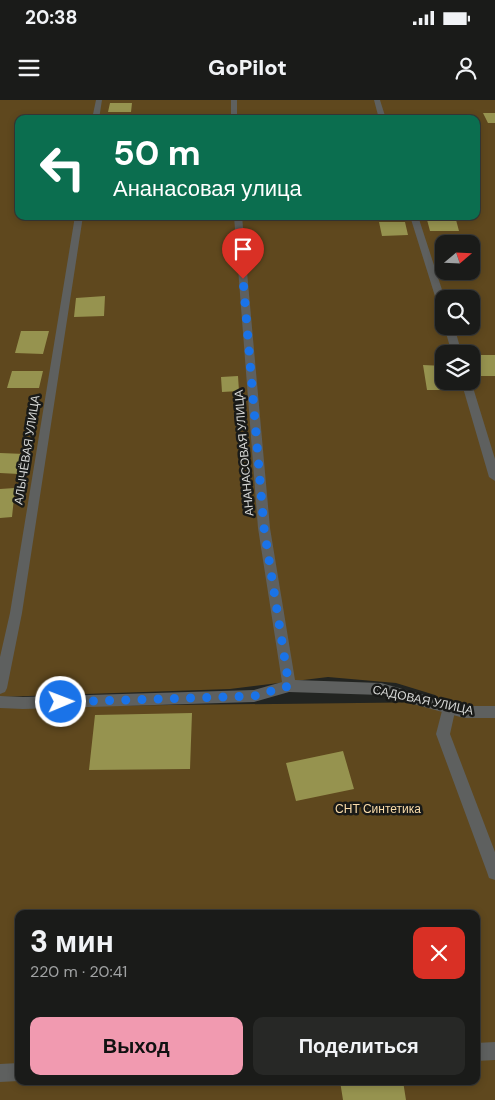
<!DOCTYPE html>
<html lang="ru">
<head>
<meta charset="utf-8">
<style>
  body { margin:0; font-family:"DM Sans",sans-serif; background:#272826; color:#f1f3f6; height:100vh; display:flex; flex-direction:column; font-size:19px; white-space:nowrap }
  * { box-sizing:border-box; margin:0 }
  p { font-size:16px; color:#9fa1a2 }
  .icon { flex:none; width:28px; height:28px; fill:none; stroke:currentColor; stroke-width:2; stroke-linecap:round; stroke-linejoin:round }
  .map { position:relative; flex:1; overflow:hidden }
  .drawer { position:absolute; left:15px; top:810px; width:465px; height:175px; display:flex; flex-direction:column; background:#1a1b19; border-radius:10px; box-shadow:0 2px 8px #0003,0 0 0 1px #383938 }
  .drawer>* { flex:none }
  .guide { position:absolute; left:15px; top:15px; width:465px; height:105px; border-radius:10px; box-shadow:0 2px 8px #0003,0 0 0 1px #383938; background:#0b6e4f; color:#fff; overflow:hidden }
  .needle { width:32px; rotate:71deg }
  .fabs { position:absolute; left:435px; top:135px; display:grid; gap:10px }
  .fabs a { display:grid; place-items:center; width:45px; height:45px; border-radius:10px; background:#1a1b19; box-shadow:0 2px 8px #0003,0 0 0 1px #383938; font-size:25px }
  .pin { position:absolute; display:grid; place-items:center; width:42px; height:42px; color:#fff; margin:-51px -21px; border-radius:50% 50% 50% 0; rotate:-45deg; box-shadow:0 0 5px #0007 }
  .pin .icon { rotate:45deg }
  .me { position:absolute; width:55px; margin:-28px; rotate:89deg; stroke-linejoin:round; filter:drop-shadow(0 0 4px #0008) }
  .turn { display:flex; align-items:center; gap:18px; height:105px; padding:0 15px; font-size:22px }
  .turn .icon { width:65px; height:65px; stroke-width:2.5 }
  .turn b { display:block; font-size:35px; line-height:42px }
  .round { display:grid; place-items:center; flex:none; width:52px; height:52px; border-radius:10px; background:#272826 }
  .head { display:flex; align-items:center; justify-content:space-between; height:85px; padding:0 15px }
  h1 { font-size:30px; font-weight:800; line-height:38px }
  .button { display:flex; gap:10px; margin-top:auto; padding:10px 15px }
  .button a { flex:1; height:58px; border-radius:10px; background:#f19ab0; color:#111; font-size:20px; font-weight:800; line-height:58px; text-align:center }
  .button a+a { background:#272826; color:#f1f3f6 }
  .status { display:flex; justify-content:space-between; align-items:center; height:35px; padding:0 25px; background:#1a1b19; direction:ltr }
  .status svg { height:14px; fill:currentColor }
  header { display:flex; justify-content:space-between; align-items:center; height:65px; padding:0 15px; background:#1a1b19; font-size:22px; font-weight:800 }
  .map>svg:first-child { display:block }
</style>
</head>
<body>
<div class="status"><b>20:38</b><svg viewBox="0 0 49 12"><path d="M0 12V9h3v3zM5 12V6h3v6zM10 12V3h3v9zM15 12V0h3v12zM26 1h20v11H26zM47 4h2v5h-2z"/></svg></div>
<header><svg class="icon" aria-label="menu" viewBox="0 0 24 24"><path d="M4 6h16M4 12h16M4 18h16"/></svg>GoPilot<svg class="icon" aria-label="person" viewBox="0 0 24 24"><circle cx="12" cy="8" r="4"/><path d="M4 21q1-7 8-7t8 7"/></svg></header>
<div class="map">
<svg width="495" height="1000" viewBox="0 0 495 1000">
  <rect width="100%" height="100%" fill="#222421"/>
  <path fill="#5f481e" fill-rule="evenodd" d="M0,0H495V1000H0V607L443,602L435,595L396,583L328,577L230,589L0,597ZM19,19H476V116H19ZM444,144H471V171H444ZM444,199H471V226H444ZM444,254H471V281H444ZM19,814H476V981H19Z"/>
  <path fill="#96934f" d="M110,3H132L131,12H108Z
    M483,13H495V23H488Z
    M426,116H455L459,131H430Z
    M379,122H405L408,135L382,136Z
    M105,196L104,216L74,217L76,198Z
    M21,231H49L43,254L15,253Z
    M471,255H495V276H471Z
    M423,265L444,266V281H452L454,290H427Z
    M12,271H43L39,288H7Z
    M238,276L239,291L222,292L221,277Z
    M0,353L25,354L19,374L0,373Z
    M15,388L12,417L0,418V389Z
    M192,613L190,669L89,670L95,615Z
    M343,651L354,689L296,701L286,663Z
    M17,855H19V933L14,934Z
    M340,981H403L406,1000H343Z"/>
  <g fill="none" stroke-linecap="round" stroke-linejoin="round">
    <path fill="#5e605f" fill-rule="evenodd" d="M449,601L454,603L456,607L450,634L495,752V780L489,778L487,772L436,634L444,603Z"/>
    <path fill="#5e605f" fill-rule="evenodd" d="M96,0H102L99,19H92Z
      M231,0H237V19H231Z
      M374,0H380L386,19H379Z
      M75,116H83L22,513L7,588L5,592L0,594V557L10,513Z
      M234,116H242L270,428L295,580L381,583L464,606H495V618H464L381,595L289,592L254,602L23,609L0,608V596L23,597L254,590L282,582L258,428Z
      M410,116H418L445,199L444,212L439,209Z
      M444,226H454L462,254H452Z
      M461,281H471L495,359V381L489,377Z
      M495,942V960L476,961V943Z
      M19,963V981L0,982V964Z"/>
  </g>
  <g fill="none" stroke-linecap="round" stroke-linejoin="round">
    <path stroke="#1a73e8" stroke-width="9" stroke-dasharray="0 16.2" d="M61,602L254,596L289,586L264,428L243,179"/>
  </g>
  <g text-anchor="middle" stroke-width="5" stroke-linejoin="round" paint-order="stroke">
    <g font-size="12" fill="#d6d7d5" stroke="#191a18">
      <text transform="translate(27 350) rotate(-81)" y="4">АЛЫЧЁВАЯ УЛИЦА</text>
      <text transform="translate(244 353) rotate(-95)" y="4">АНАНАСОВАЯ УЛИЦА</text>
      <text transform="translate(423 600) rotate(12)" y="4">САДОВАЯ УЛИЦА</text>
    </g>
    <g font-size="12" fill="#fadcaa" stroke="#191a18">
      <text x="378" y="713">СНТ Синтетика</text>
    </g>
  </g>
</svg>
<div class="fabs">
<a><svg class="needle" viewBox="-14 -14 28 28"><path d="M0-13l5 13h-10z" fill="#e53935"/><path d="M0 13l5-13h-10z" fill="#9fa1a2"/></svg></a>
<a><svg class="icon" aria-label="search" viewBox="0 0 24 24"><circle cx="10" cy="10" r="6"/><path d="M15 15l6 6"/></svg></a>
<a><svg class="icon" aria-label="layers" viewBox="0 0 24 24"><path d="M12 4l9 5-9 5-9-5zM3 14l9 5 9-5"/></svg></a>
</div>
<div class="pin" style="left:243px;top:179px;background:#d93025"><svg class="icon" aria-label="arrive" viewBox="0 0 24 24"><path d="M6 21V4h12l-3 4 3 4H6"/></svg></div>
<svg class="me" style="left:61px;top:602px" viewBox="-20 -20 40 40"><circle r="17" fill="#1a73e8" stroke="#fff" stroke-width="3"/><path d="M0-11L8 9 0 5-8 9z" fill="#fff"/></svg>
<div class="guide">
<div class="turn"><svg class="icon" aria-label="left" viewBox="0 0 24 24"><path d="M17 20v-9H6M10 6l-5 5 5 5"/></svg><div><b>50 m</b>Ананасовая улица</div></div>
</div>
<section class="drawer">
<div class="head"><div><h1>3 мин</h1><p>220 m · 20:41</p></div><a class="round" style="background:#d93025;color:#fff"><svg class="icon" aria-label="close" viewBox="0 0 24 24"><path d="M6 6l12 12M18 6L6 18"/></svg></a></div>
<div class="button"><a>Выход</a><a>Поделиться</a></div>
</section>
</div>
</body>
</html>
